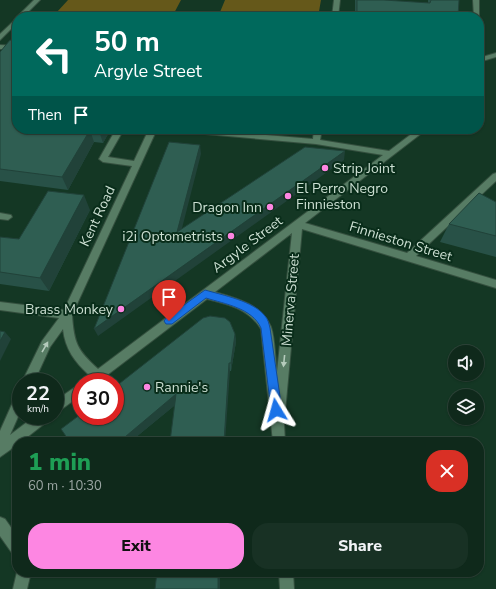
<!DOCTYPE html>
<html lang="en">
<head>
<meta charset="utf-8">
<style>
  body { margin:0; font-family:"Nunito Sans",sans-serif; background:#183124; color:#f1f3f6; height:100vh; display:flex; flex-direction:column; font-size:15px; white-space:nowrap }
  * { box-sizing:border-box; margin:0 }
  p { font-size:13px; color:#9ba6a3 }
  .icon { flex:none; width:22px; height:22px; fill:none; stroke:currentColor; stroke-width:2; stroke-linecap:round; stroke-linejoin:round }
  .map { position:relative; flex:1; overflow:hidden }
  .details { position:absolute; left:12px; top:437px; width:472px; height:140px; display:flex; flex-direction:column; background:#0f291b; border-radius:16px; box-shadow:0 1px 3px #0004,0 0 0 1px #2f453a }
  .details>* { flex:none }
  .hud { position:absolute; left:12px; top:12px; width:472px; height:122px; border-radius:16px; box-shadow:0 1px 3px #0004,0 0 0 1px #2f453a; background:#00695c; color:#fff; overflow:hidden }
  .fabs { position:absolute; left:448px; top:345px; display:grid; gap:8px }
  .fabs a { display:grid; place-items:center; width:36px; height:36px; border-radius:50%; background:#0f291b; box-shadow:0 1px 3px #0004,0 0 0 1px #2f453a; font-size:20px }
  .speed { position:absolute; left:12px; top:373px; display:flex; gap:8px; font-size:20px; font-weight:700; text-align:center }
  .speed>* { display:grid; place-content:center; width:52px; height:52px; border-radius:50%; background:#0f291b; box-shadow:0 1px 3px #0004,0 0 0 1px #2f453a; line-height:1 }
  .speed small { font-size:10px; font-weight:400 }
  .speed .limit { border:6px solid #d22; background:#fff; color:#111 }
  .pin { position:absolute; display:grid; place-items:center; width:34px; height:34px; color:#fff; margin:-41px -17px; border-radius:50% 50% 50% 0; rotate:-45deg; box-shadow:0 0 4px #0007 }
  .pin .icon { rotate:45deg }
  .me { position:absolute; width:44px; margin:-22px; rotate:352deg; stroke-linejoin:round; filter:drop-shadow(0 0 3px #0008) }
  .turn { display:flex; align-items:center; gap:14px; height:84px; padding:0 16px; font-size:18px }
  .turn .icon { width:52px; height:52px; stroke-width:2.5 }
  .turn b { display:block; font-size:28px; line-height:34px }
  .then { display:flex; align-items:center; height:38px; padding:0 16px; background:#0003; gap:8px; font-size:15px }
  .round { display:grid; place-items:center; flex:none; width:42px; height:42px; border-radius:16px; background:#183124 }
  .overview { display:flex; align-items:center; justify-content:space-between; height:68px; padding:0 16px }
  h1 { font-size:24px; font-weight:800; line-height:30px; color:#1e9e55 }
  .primary-button { display:flex; gap:8px; margin-top:auto; padding:8px 16px }
  .primary-button a { flex:1; height:46px; border-radius:16px; background:#fd86e2; color:#111; font-size:16px; font-weight:800; line-height:46px; text-align:center }
  .primary-button a+a { background:#183124; color:#f1f3f6 }
  .map>svg:first-child { display:block }
</style>
</head>
<body>
<div class="map">
<svg width="496" height="589" viewBox="0 0 496 589">
  <rect width="100%" height="100%" fill="#143724"/>
  <path fill="#65581a" d="M68,0H181L172,17H117L57,12Z
    M225,0H321L318,17H218Z"/>
  <g fill="none" stroke-linecap="round" stroke-linejoin="round">
    <defs>
      <path id="minor" d="M34,0H40L23,17H17Z
        M334,0H340L338,17H332Z
        M473,0H479V18L474,17Z
        M17,18V23L0,40V34Z
        M0,45L17,46V50L0,49Z
        M496,53V57L479,62V58Z
        M116,129H124L108,157L134,161L149,129H157L72,315C74,343 77,350 98,369L383,155L316,144L171,131L167,129H197L313,139L314,129H322L320,140L389,151L418,129H427L305,223L407,253L493,174L496,173V181L416,256L496,280V288L302,229L284,423L285,442H273L261,329C249,309 228,304 207,299L98,382H83L89,375C75,362 65,349 63,329L50,347L34,382H22L42,341L59,318L0,310V302L64,310L132,166L103,162L99,159ZM292,233L277,372C275,359 275,338 271,327C261,304 236,298 215,292Z
        M0,213L11,215L12,217L8,220L0,219Z
        M81,383V395L55,414V401Z
        M21,391V410L10,435L35,416H51L49,420L21,442H17V445L0,457V431L17,393Z
        M0,517L5,519L17,536V555L12,553L0,536Z
        M17,572H31L27,589H13Z
        M279,572H293L294,589H280Z"/>
    </defs>
    <use href="#minor" stroke="#35503f" stroke-width="2"/>
    <use href="#minor" fill="#577c64" fill-rule="evenodd"/>
  </g>
  <path fill="#285147" d="M355,0H384L428,3V0H459L458,17H355Z
    M0,52L17,129H111L103,143L94,142L68,190L0,181Z
    M332,129H387L383,132Z
    M496,202V257L440,242L449,224Z
    M90,210L49,291L0,284V237L19,239Z
    M235,334L236,342L231,371H230L175,405L130,442H70Z"/>
  <path fill="#214239" d="M99,129H111L103,143L99,131Z
    M384,129H387L383,132Z
    M90,130L94,142L68,190L62,177Z
    M200,145L201,154L179,240L177,232Z
    M345,151L344,160L98,336L94,329Z
    M84,195L90,210L49,291L40,278Z
    M5,332L11,339L0,361V341Z
    M235,334L236,342L231,371V363Z
    M229,363L230,371L225,442H224Z
    M176,394L179,402L130,442H119Z
    M218,572H220V589H218Z"/>
  <path fill="#2f5e52" stroke="#214239" d="M357,0H384L430,3L431,0H459L458,17H357Z
    M125,13L160,16L159,17H122Z
    M10,40L17,41V129H99V131L90,130L62,177L0,169V52Z
    M169,142L200,145L177,232L305,147L345,151L94,329Z
    M48,191L84,195L40,278L0,272V237L19,239Z
    M479,193L496,202V236L449,224Z
    M210,316L225,318L230,322L235,334L231,363H229L224,442H170L176,394L119,442H70L61,429L81,414V416H115V387L203,318Z
    M0,331L5,332L0,341Z
    M157,572H218V589H155Z"/>
  <defs><path id="oneway-solid" d="M-6-.8H1V-3.2L6.5 0L1 3.2V.8H-6Z"/></defs>
  <g fill="#b5cbbc">
    <use href="#oneway-solid" transform="translate(45 347) rotate(-60)"/>
    <use href="#oneway-solid" transform="translate(284 361) rotate(96)"/>
  </g>
  <path fill="#1a73e8" stroke="#114b97" d="M205,290C222,295 254,301 265,316C268,319 269,324 270,328L282,410L280,413L276,415L273,413L271,410L261,328C252,308 225,304 206,298L172,324H166L164,321L166,318Z"/>
  <g fill="#fd86e2" stroke="#092d1a" stroke-width="1.5">
    <circle cx="325" cy="168" r="4"/>
    <circle cx="288" cy="196" r="4"/>
    <circle cx="270" cy="207" r="4"/>
    <circle cx="231" cy="236" r="4"/>
    <circle cx="121" cy="309" r="4"/>
    <circle cx="147" cy="387" r="4"/>
  </g>
  <g text-anchor="middle" stroke-width="4" stroke-linejoin="round" paint-order="stroke">
    <g font-size="14" fill="#ccdfd2" stroke="#092d1a" text-anchor="start">
      <text x="333" y="173">Strip Joint</text>
      <text x="296" y="193">El Perro Negro<tspan x="296" dy="16">Finnieston</tspan></text>
      <text x="262" y="212" text-anchor="end">Dragon Inn</text>
      <text x="223" y="241" text-anchor="end">i2i Optometrists</text>
      <text x="113" y="314" text-anchor="end">Brass Monkey</text>
      <text x="155" y="392">Rannie's</text>
    </g>
    <g font-size="14" fill="#ccdfd2" stroke="#092d1a">
      <text transform="translate(97 216) rotate(-65)" y="5">Kent Road</text>
      <text transform="translate(401 241) rotate(17)" y="5">Finnieston Street</text>
      <text transform="translate(247 244) rotate(-37)" y="5">Argyle Street</text>
      <text transform="translate(290 300) rotate(-85)" y="5">Minerva Street</text>
    </g>
  </g>
</svg>
<div class="fabs">
<a><svg class="icon" aria-label="sound" viewBox="0 0 24 24"><path d="M4 9h4l5-4v14l-5-4H4zM17 9q2 3 0 6"/></svg></a>
<a><svg class="icon" aria-label="layers" viewBox="0 0 24 24"><path d="M12 4l9 5-9 5-9-5zM3 14l9 5 9-5"/></svg></a>
</div>
<div class="speed"><div>22<small>km/h</small></div><div class="limit">30</div></div>
<div class="pin" style="left:169px;top:321px;background:#d93025"><svg class="icon" aria-label="arrive" viewBox="0 0 24 24"><path d="M6 21V4h12l-3 4 3 4H6"/></svg></div>
<svg class="me" style="left:276px;top:410px" viewBox="-20 -20 40 40"><path d="M0-17L14 15 0 8-14 15z" fill="#1a73e8" stroke="#fff" stroke-width="4"/></svg>
<div class="hud">
<div class="turn"><svg class="icon" aria-label="left" viewBox="0 0 24 24"><path d="M17 20v-9H6M10 6l-5 5 5 5"/></svg><div><b>50 m</b>Argyle Street</div></div>
<div class="then">Then<svg class="icon" aria-label="arrive" viewBox="0 0 24 24"><path d="M6 21V4h12l-3 4 3 4H6"/></svg></div>
</div>
<section class="details">
<div class="overview"><div><h1>1 min</h1><p>60 m · 10:30</p></div><a class="round" style="background:#d93025;color:#fff"><svg class="icon" aria-label="close" viewBox="0 0 24 24"><path d="M6 6l12 12M18 6L6 18"/></svg></a></div>
<div class="primary-button"><a>Exit</a><a>Share</a></div>
</section>
</div>
</body>
</html>
